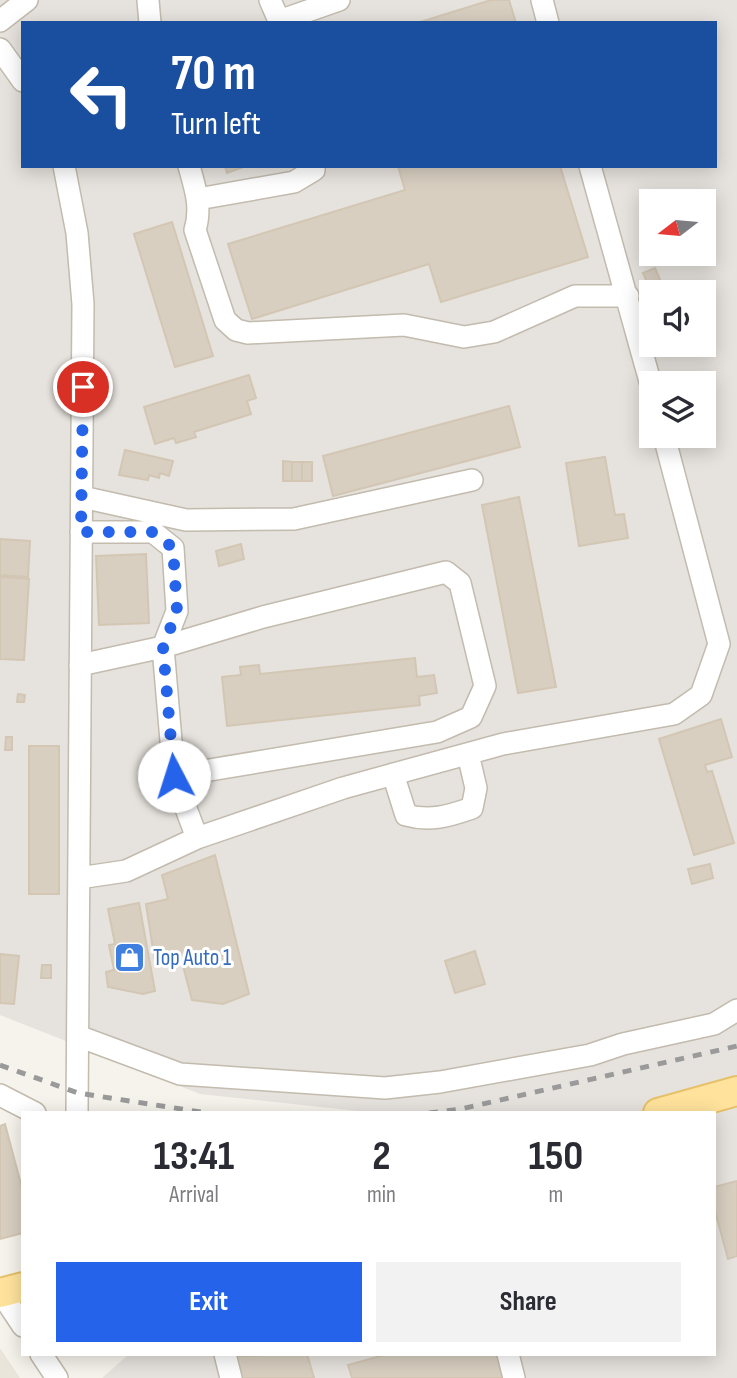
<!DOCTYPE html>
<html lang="en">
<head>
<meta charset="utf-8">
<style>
  body { margin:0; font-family:"Sofia Sans Condensed",sans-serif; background:#f2f2f3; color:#2b2b33; height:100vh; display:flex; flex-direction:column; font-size:26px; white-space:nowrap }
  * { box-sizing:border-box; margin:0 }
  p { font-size:23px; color:#7c7c81 }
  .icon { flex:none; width:38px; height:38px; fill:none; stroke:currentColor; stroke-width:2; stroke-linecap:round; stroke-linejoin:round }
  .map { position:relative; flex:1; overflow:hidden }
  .panel { position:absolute; left:21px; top:1111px; width:695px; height:245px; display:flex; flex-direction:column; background:#fff; border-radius:0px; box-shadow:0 4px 18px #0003 }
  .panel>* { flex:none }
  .guide { position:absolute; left:21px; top:21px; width:696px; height:147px; border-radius:0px; box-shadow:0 4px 18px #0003; background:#1a4fa0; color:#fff; overflow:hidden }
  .needle { width:46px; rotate:254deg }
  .tools { position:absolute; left:639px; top:189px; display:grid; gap:14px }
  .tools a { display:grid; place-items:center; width:77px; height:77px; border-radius:0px; background:#fff; box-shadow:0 4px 18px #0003; font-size:35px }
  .pin { position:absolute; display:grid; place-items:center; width:60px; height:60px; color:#fff; margin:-30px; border:4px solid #fff; border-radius:50%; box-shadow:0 2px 7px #0007 }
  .me { position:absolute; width:77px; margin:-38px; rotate:355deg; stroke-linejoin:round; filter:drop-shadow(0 0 5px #0008) }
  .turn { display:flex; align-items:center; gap:24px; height:147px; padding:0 35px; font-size:32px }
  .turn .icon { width:91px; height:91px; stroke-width:2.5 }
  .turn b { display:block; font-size:49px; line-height:60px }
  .eta { display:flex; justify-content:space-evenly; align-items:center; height:119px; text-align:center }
  .eta b { font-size:42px; font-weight:700; line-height:49px }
  .cta { display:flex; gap:14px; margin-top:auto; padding:14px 35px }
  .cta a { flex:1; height:80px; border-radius:0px; background:#2563eb; color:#fff; font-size:28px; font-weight:700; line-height:80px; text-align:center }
  .cta a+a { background:#f2f2f3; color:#2b2b33 }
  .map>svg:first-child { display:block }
</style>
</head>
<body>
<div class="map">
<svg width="737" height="1378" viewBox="0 0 737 1378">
  <rect width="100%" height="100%" fill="#f6f3ec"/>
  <path fill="#eae5da" d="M0,1348L20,1378H0Z"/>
  <path fill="#e6e2dd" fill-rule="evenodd" d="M0,0H737V1378H102L129,1354H714V1113H375L200,1094L0,1015ZM23,23H716V166H23ZM651,201H704V254H651ZM651,292H704V345H651ZM651,383H704V436H651Z"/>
  <path fill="#d8cfc1" stroke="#d3c7b4" stroke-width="2" d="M491,0H509L516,23H417Z
    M225,166H246L227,173Z
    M398,166H560L588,257L441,302L429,264L252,319L228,244L405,190Z
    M172,222L213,356L175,367L134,234Z
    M655,268L663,287L651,292L643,273Z
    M249,375L256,398L247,401L251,414L194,432L196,437L176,443L174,438L155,444L144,407Z
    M509,406L520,447L333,496L323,456Z
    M125,450L173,461L169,476L160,473L159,478L149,475L148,480L119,475Z
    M605,457L615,515L624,514L628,538L579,546L566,463Z
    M283,461L292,462V481H283Z
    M292,462H302V481H292Z
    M302,462H312V481H302Z
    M519,497L556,687L518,693L482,505Z
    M0,539L30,541L28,577L0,575Z
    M241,544L244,559L219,566L216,551Z
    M146,554L149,623L99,625L96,556Z
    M0,577L29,579L24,660L0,659Z
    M415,658L417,677L434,675L437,693L419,696L420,705L227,726L222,677L241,675L240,667L259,665L260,674Z
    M18,694L25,695L24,702H17Z
    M721,719L732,757L705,765L707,772L712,771L734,843L694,855L659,739Z
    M6,737H12V750H5Z
    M29,746H59V894H29Z
    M215,855L249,994L223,1004L192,1000L182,962H155L146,904L168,899L162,875Z
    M710,864L713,878L692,884L688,869Z
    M139,903L155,991L143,994L108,987L106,972L114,970L109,945L115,944L108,909Z
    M475,951L485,984L455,993L445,961Z
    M0,954L19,956L14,1004L0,1003Z
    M42,965H51V978H41Z
    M5,1124L23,1192V1233L0,1239V1126Z
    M737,1181V1256L728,1259L714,1207V1187Z
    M307,1354L314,1378H241L235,1356Z
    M388,1354H501L507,1378H352L348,1365Z"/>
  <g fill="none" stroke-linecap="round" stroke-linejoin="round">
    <defs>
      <path id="minor" d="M148,0L150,23
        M270,0L280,23
        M542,0L548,23
        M0,21L27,0
        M279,21L339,0
        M0,49L23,81
        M64,166L77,233L83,304L77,1113
        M189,166C195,188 202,207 195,230L225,320L236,330L248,333L404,325L464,337L494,332L575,296H628
        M590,166L651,385
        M198,199L294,182L314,170V166
        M82,497L186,520L294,519L472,480
        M81,532H153L173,548L177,611L163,647L174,776L197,838
        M80,665L163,647L263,617L446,572L460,583L485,686L471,717L437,732L174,776
        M393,774L406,815C430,822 449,816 472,808L476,788L468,754
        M79,878L126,871L197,838L343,788L503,744L674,714L701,695L719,644L664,436
        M78,1036L180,1074L385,1088L440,1082L590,1055L623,1044L714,1024L737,1010
        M0,1095L35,1113
        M1,1293L23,1326
        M41,1354L57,1378
        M225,1354L231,1378
        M508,1354L514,1378"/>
      <path id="major" d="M658,1113L737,1091
        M0,1293L23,1287"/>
    </defs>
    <use href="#minor" stroke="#c2bbae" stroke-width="24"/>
    <use href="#major" stroke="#e6c16a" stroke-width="32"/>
    <use href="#minor" stroke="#fff" stroke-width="21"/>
    <use href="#major" stroke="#ffe39c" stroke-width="28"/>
    <path stroke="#9a9a9a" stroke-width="5" stroke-dasharray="9 9" stroke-linecap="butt" d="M0,1065L78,1093L207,1113
      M429,1113L461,1109L737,1046"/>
  </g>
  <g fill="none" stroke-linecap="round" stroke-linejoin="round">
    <path stroke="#2563eb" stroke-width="12" stroke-dasharray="0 21.6" d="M83,387L81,532H153L173,548L177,611L163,647L174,776"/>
  </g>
  <defs>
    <symbol id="shop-square" viewBox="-11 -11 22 22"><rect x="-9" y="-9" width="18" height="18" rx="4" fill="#3f7fe0" stroke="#fff"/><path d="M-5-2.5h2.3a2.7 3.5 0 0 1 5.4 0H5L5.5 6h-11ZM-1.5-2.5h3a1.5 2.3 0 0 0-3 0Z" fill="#fff"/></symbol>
  </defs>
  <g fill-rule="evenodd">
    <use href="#shop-square" x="112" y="940" width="35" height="35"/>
  </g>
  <g text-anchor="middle" stroke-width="6" stroke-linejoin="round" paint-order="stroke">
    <g font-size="23" fill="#366cbe" stroke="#fff" text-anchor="start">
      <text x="153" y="965">Top Auto 1</text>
    </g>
  </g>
</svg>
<div class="tools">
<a><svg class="needle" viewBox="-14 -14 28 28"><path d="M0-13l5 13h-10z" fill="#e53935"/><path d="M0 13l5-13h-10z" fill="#7c7c81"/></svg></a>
<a><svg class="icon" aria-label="sound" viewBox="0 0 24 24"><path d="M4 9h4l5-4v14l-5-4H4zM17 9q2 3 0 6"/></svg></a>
<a><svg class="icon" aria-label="layers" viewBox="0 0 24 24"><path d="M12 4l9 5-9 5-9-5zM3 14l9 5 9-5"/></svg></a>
</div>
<div class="pin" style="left:83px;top:387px;background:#d93025"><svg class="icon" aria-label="arrive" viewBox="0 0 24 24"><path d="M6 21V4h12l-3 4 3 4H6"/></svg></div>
<svg class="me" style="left:174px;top:776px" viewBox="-20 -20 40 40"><circle r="19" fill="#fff"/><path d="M0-13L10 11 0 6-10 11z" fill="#2563eb"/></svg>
<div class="guide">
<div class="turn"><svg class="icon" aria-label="left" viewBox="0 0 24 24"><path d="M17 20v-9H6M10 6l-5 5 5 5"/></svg><div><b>70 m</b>Turn left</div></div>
</div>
<section class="panel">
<div class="eta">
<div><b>13:41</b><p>Arrival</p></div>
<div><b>2</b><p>min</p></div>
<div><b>150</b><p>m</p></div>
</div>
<div class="cta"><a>Exit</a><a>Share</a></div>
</section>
</div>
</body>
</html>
